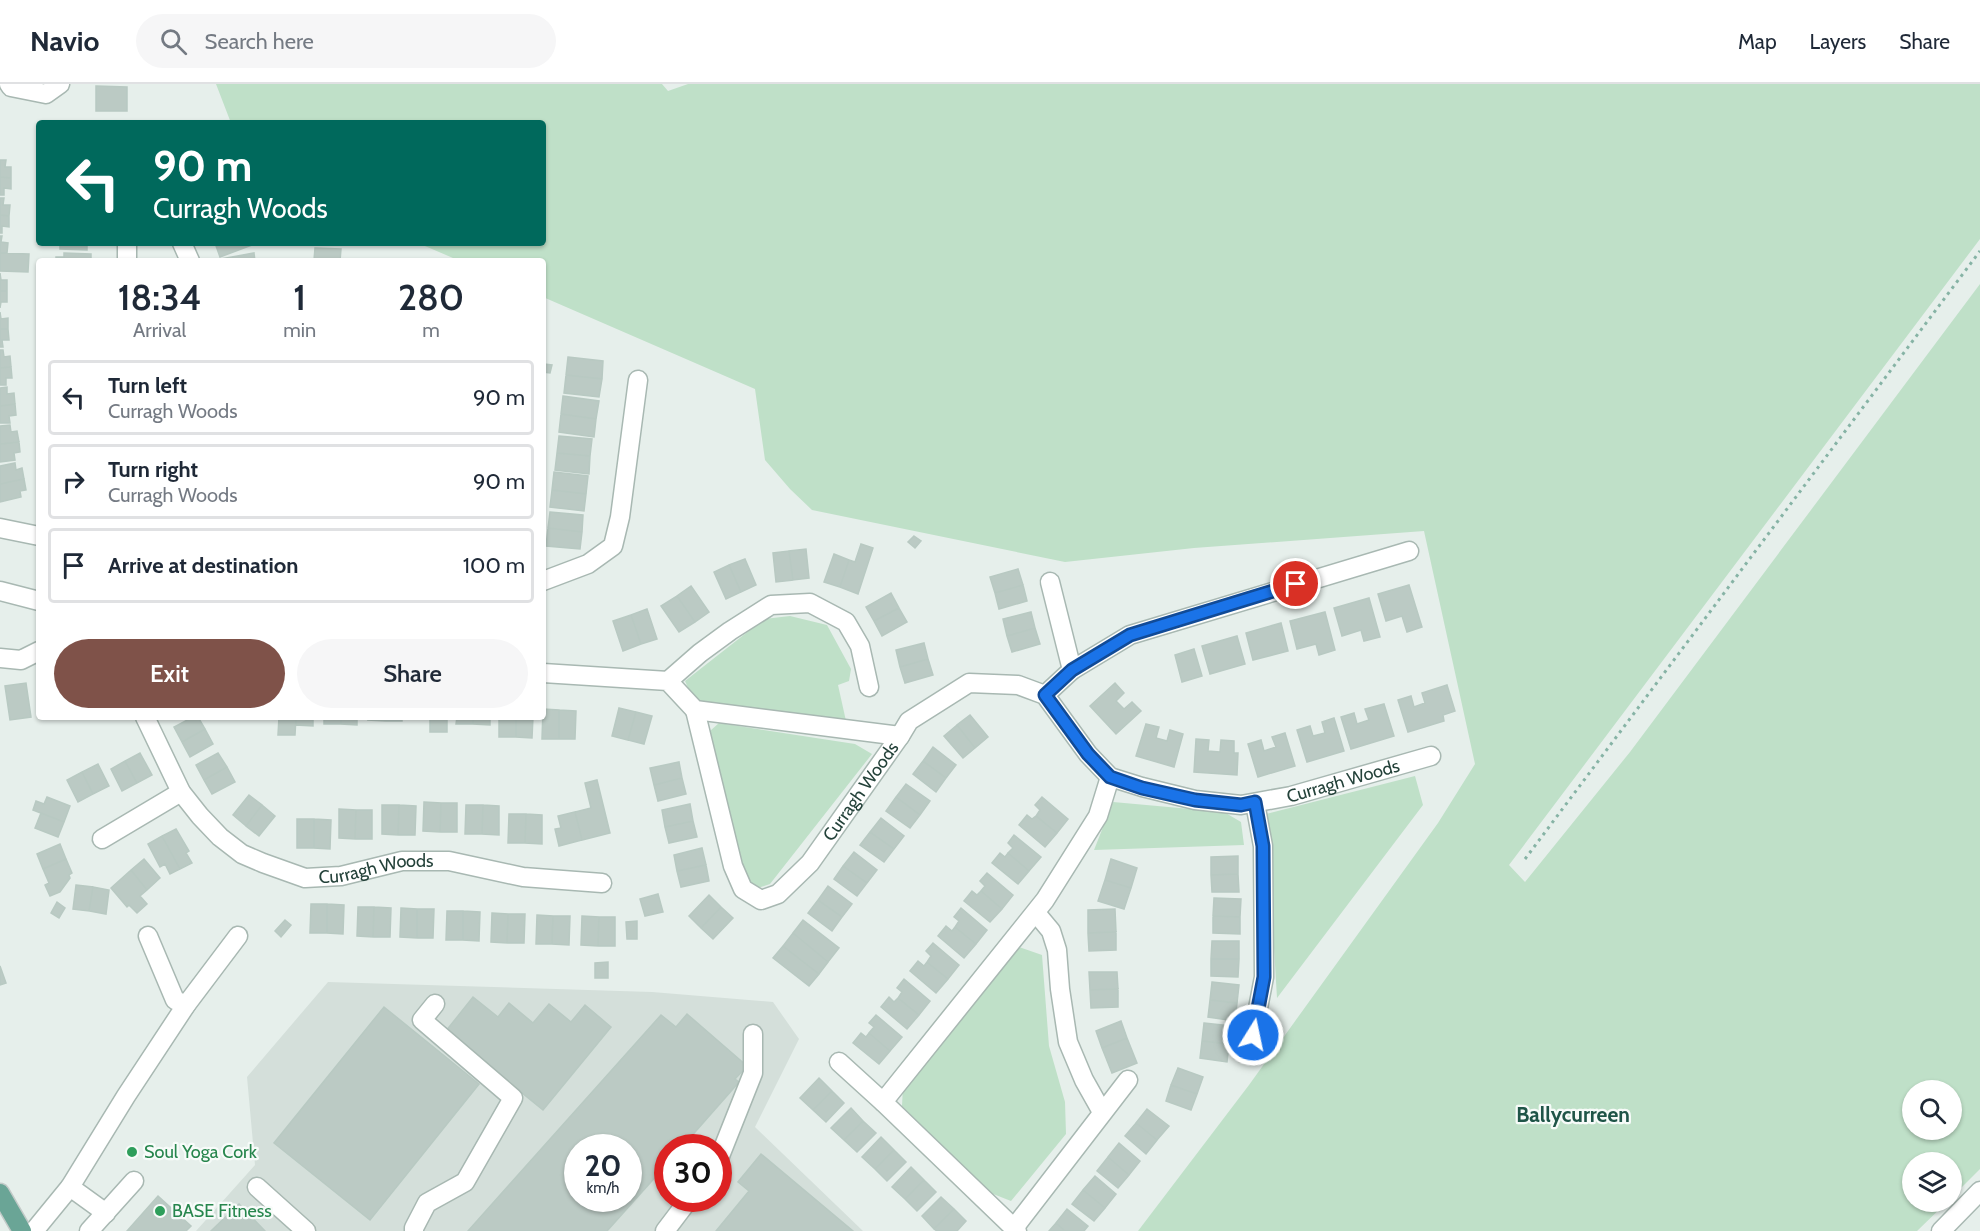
<!DOCTYPE html>
<html lang="en">
<head>
<meta charset="utf-8">
<style>
  body { margin:0; font-family:Cabin,sans-serif; background:#f6f6f7; color:#1f2937; height:100vh; display:flex; flex-direction:column; font-size:22px; white-space:nowrap }
  * { box-sizing:border-box; margin:0 }
  p { font-size:20px; color:#747a83 }
  .icon { flex:none; width:33px; height:33px; fill:none; stroke:currentColor; stroke-width:2; stroke-linecap:round; stroke-linejoin:round }
  .map { position:relative; flex:1; overflow:hidden }
  .drawer { position:absolute; left:36px; top:174px; width:510px; height:462px; display:flex; flex-direction:column; background:#fff; border-radius:6px; box-shadow:0 2px 4px #0004 }
  .drawer>* { flex:none }
  .banner { position:absolute; left:36px; top:36px; width:510px; height:126px; border-radius:6px; box-shadow:0 2px 4px #0004; background:#00695c; color:#fff; overflow:hidden }
  .tools { position:absolute; left:1902px; top:996px; display:grid; gap:12px }
  .tools a { display:grid; place-items:center; width:60px; height:60px; border-radius:50%; background:#fff; box-shadow:0 2px 4px #0004; font-size:30px }
  .speed { position:absolute; left:564px; top:1050px; display:flex; gap:12px; font-size:30px; font-weight:700; text-align:center }
  .speed>* { display:grid; place-content:center; width:78px; height:78px; border-radius:50%; background:#fff; box-shadow:0 2px 4px #0004; line-height:1 }
  .speed small { font-size:15px; font-weight:400 }
  .speed .limit { border:9px solid #d22; background:#fff; color:#111 }
  .pin { position:absolute; display:grid; place-items:center; width:51px; height:51px; color:#fff; margin:-26px; border:3px solid #fff; border-radius:50%; box-shadow:0 2px 6px #0007 }
  .me { position:absolute; width:66px; margin:-33px; rotate:10deg; stroke-linejoin:round; filter:drop-shadow(0 0 4px #0008) }
  .turn { display:flex; align-items:center; gap:21px; height:126px; padding:0 18px; font-size:27px }
  .turn .icon { width:78px; height:78px; stroke-width:2.5 }
  .turn b { display:block; font-size:42px; line-height:51px }
  .eta { display:flex; justify-content:space-evenly; align-items:center; height:102px; text-align:center }
  .eta b { font-size:36px; font-weight:600; line-height:42px }
  .action { display:flex; gap:12px; margin-top:auto; padding:12px 18px }
  .action a { flex:1; height:69px; border-radius:36px; background:#7f5249; color:#fff; font-size:24px; font-weight:600; line-height:69px; text-align:center }
  .action a+a { background:#f6f6f7; color:#1f2937 }
  ul { padding:0; list-style:none }
  li { display:flex; align-items:center; gap:18px; height:75px; margin:0 12px 9px; padding:0 6px; border:3px solid #e0e1e3; border-radius:6px }
  li div { flex:1 }
  li b { display:block; font-size:22px }
  li em { font-style:normal }
  header { display:flex; align-items:center; gap:36px; box-sizing:border-box; height:84px; padding:0 30px; background:#fff; border-bottom:2px solid #e0e1e3 }
  header strong { font-size:28px }
  nav { display:flex; gap:33px; margin-inline-start:auto; font-size:21px }
  .search { width:420px; height:54px; background:#f6f6f7; display:flex; align-items:center; gap:15px; box-sizing:border-box; padding:0 21px; border-radius:33px; color:#747a83; font-size:22px }
  .map>svg:first-child { display:block }
</style>
</head>
<body>
<header>
<strong>Navio</strong>
<div class="search"><svg class="icon" aria-label="search" viewBox="0 0 24 24"><circle cx="10" cy="10" r="6"/><path d="M15 15l6 6"/></svg>Search here</div>
<nav><a>Map</a><a>Layers</a><a>Share</a></nav>
</header>
<div class="map">
<svg width="1980" height="1147" viewBox="0 0 1980 1147">
  <rect width="100%" height="100%" fill="#e6efeb"/>
  <path fill="#d4dfda" fill-rule="evenodd" d="M328,898L652,908L773,918L799,955L755,1043L863,1147H196L255,1081L247,993ZM578,1064H628V1114H578ZM668,1064H718V1114H668Z"/>
  <path fill="#bfe0c8" fill-rule="evenodd" d="M216,0H662L668,7L688,0H1980V155L1509,781L1525,798L1630,668L1980,200V1085L1952,1113V1078H1912V1118H1947L1917,1147H1138L1249,1001L1438,739L1475,680L1424,447L1194,464L1065,478L812,426L790,405L765,376L755,305L543,213V177H460L418,159H543V39H231ZM1912,1006H1952V1046H1912Z
    M790,532L827,541L851,585L849,597L838,601L846,637L694,617L685,597L764,535Z
    M719,639L855,660L872,670L770,800L758,804L745,795L710,647Z
    M1415,692L1423,721L1277,914L1266,730Z
    M1113,718L1224,728L1241,738L1244,761L1094,766Z
    M1019,863L1042,871L1049,962L1065,1018L1066,1050L1011,1117L983,1106L902,1022L903,1002Z"/>
  <path fill="#bbcac4" stroke="#b8c9c2" stroke-width="1.5" fill-rule="evenodd" d="M96,2L127,3V27H96Z
    M0,76H6L5,83H11V94L0,93Z
    M0,93L11,94V105L4,104V111H0Z
    M0,114H4L3,121H10L9,132L0,131Z
    M0,131L9,132V143L2,142V149H0Z
    M0,152H2L1,158L8,159L7,169H0Z
    M52,159H87V166L60,165V161H52Z
    M215,159H252V161L220,173Z
    M315,164L341,165L340,177L314,176Z
    M0,169L29,170L28,188L0,187Z
    M64,169L91,170V177H56V173H64Z
    M254,169L255,177H221V175Z
    M0,189L1,196H7V207H0Z
    M0,207H7V218H1L0,224Z
    M0,228L1,235L8,234V245H0Z
    M0,245H8L9,256H2L3,263H0Z
    M0,266H3L4,273L10,272L11,283L0,284Z
    M568,273L603,277L602,295L566,291Z
    M544,280L552,281L550,289L543,288Z
    M11,283L12,294H6V301H0V284Z
    M566,291L602,295L599,313L564,309Z
    M7,303V310L14,309L15,320L0,322V304Z
    M563,312L599,317L596,335L561,330Z
    M15,320L16,331L9,332L10,339H0V322Z
    M561,330L596,335L594,353L559,348Z
    M10,341L11,348L17,347L19,358L0,360V342Z
    M559,352L592,355L590,372L557,369Z
    M19,358L20,368L14,369L15,376L0,378V360Z
    M557,369L590,372L589,390L555,386Z
    M15,379L16,386L22,384L24,395L0,400V382Z
    M554,388L588,392L586,410L552,406Z
    M24,395L26,406L20,407L21,413L0,418V400Z
    M552,406L586,410L584,427L550,423Z
    M550,428L583,431L582,448L548,444Z
    M548,444L582,448L580,465L546,462Z
    M914,452L921,457L915,464L908,458Z
    M861,460L873,464L858,510L840,503L849,476L855,478Z
    M806,465L809,494L793,496L789,467Z
    M789,467L793,496L776,498L773,469Z
    M834,470L849,476L840,503L824,498Z
    M745,475L756,501L741,508L729,481Z
    M729,481L741,508L726,515L714,488Z
    M1018,485L1023,501L995,509L990,493Z
    M1023,501L1027,517L999,525L995,509Z
    M1409,501L1422,543L1407,548L1402,532L1386,537L1378,510Z
    M691,502L709,528L695,538L677,512Z
    M891,509L899,524L874,537L866,523Z
    M677,512L695,538L679,548L661,522Z
    M1369,514L1380,553L1364,557L1361,546L1342,552L1334,524Z
    M899,524L907,538L882,552L874,537Z
    M647,525L657,555L641,560L631,531Z
    M1031,528L1035,544L1007,552L1003,535Z
    M1325,528L1335,566L1319,571L1316,560L1297,565L1290,537Z
    M631,531L641,560L623,567L613,537Z
    M1281,539L1288,567L1253,576L1246,549Z
    M1035,544L1040,560L1012,568L1007,552Z
    M1237,552L1245,580L1210,590L1202,562Z
    M924,559L928,575L900,583L896,566Z
    M1194,565L1202,592L1182,598L1175,571Z
    M928,575L933,591L905,599L900,583Z
    M26,599L31,633L10,636L5,602Z
    M1115,599L1124,609L1116,617L1124,625L1132,618L1141,627L1116,650L1090,622Z
    M1447,601L1455,627L1443,631L1444,637L1408,648L1398,616L1411,612L1414,623L1425,619L1422,609Z
    M1384,620L1394,652L1351,665L1341,633L1354,629L1357,640L1369,636L1365,625Z
    M619,624L636,628L628,656L612,652Z
    M543,625L559,626V655H542Z
    M559,626L576,627L575,655H559Z
    M636,628L652,632L644,660L628,656Z
    M970,631L988,653L975,664L957,641Z
    M193,633H198L205,645L182,658L174,643Z
    M279,633H296L295,651H278Z
    M296,633H313V642L296,641Z
    M324,633H341V640H324Z
    M341,633H357V641L341,640Z
    M369,633H385V637L368,636Z
    M385,633H402V637H385Z
    M430,633H447V648H430Z
    M457,633H473V640H456Z
    M473,633H490V641L473,640Z
    M499,633H516V653H499Z
    M516,633H533L532,654L516,653Z
    M1334,634L1344,667L1307,678L1297,646L1310,642L1313,652L1325,649L1322,638Z
    M1146,640L1159,643L1156,654L1167,657L1170,646L1183,650L1174,683L1136,672Z
    M957,641L975,664L963,674L944,652Z
    M205,645L213,660L190,673L182,658Z
    M1285,649L1295,682L1258,693L1248,660L1261,656L1264,667L1276,663L1272,653Z
    M1196,655L1209,656L1208,667L1220,668L1221,656L1234,657V669H1238L1237,691L1194,688Z
    M933,663L956,681L946,694L923,677Z
    M140,669L152,691L137,699L125,677Z
    M218,669L227,683L204,696L196,681Z
    M125,677L137,699L122,707L111,685Z
    M923,677L946,694L936,708L913,690Z
    M679,678L682,694L654,701L650,684Z
    M98,680L109,702L93,710L82,688Z
    M227,683L235,698L212,710L204,696Z
    M82,688L93,710L78,718L67,696Z
    M682,694L686,710L658,717L654,701Z
    M597,696L610,749L582,756L575,728L591,724L585,699Z
    M906,700L930,717L920,731L896,713Z
    M249,711L262,721L246,742L233,731Z
    M47,713L70,722L64,738L33,726L36,717L44,720Z
    M896,713L920,731L910,744L886,727Z
    M1042,713L1068,735L1057,749L1036,732L1040,726L1035,721Z
    M424,718L441,719L440,748L423,747Z
    M441,719H457V748H440Z
    M690,720L693,737L665,743L662,726Z
    M262,721L275,732L259,752L246,742Z
    M382,721H399L398,751L382,750Z
    M399,721L416,722L415,751H398Z
    M466,721H483L482,750H465Z
    M483,721L499,722V751L482,750Z
    M339,725L356,726L355,755L339,754Z
    M356,726H372V755H355Z
    M575,728L582,756L559,762L555,745L561,744L558,732Z
    M41,729L64,738L58,753L35,744Z
    M509,730H526L525,759H508Z
    M526,730L542,731V760L525,759Z
    M1027,731L1032,735L1036,732L1057,749L1045,763L1019,741Z
    M881,734L904,752L894,765L870,748Z
    M297,735H314V764H297Z
    M314,735L331,736L330,765L314,764Z
    M693,737L697,753L669,759L665,743Z
    M176,745L189,767L186,769L192,779L180,785L162,752Z
    M870,748L894,765L884,778L860,761Z
    M1014,751L1041,773L1029,787L1008,769L1013,764L1008,759Z
    M162,752L180,785L170,790L165,780L160,783L148,760Z
    M60,760L66,775L43,785L37,770Z
    M702,764L706,781L677,787L674,771Z
    M854,768L877,786L867,799L843,782Z
    M1000,769L1005,773L1008,769L1029,787L1018,800L992,779Z
    M1238,772V790L1211,791V773Z
    M66,775L72,789L69,791L70,794L60,808L50,812L45,801L49,799L43,785Z
    M144,775L160,794L147,806L131,786Z
    M1111,775L1137,784L1131,804L1105,796Z
    M706,781L709,797L681,803L677,787Z
    M843,782L867,799L857,812L834,795Z
    M131,786L147,806L140,812L147,820L137,829L129,821L127,823L111,804Z
    M987,789L1013,811L1002,825L981,807L985,802L980,797Z
    M1238,790L1239,808H1212L1211,791Z
    M1105,796L1131,804L1124,825L1098,817Z
    M76,801L93,803L89,827L73,825Z
    M828,802L852,820L842,833L818,816Z
    M93,803L109,806L106,830L89,827Z
    M972,807L977,811L981,807L1002,825L990,838L964,817Z
    M658,810L663,828L645,832L640,815Z
    M709,811L721,823L701,844L689,832Z
    M1214,814L1241,815L1240,833L1213,832Z
    M818,816L842,833L832,847L808,829Z
    M57,818L65,824L59,834L51,829Z
    M311,820H327V849H310Z
    M327,820L344,821L343,850L327,849Z
    M358,823H374L373,853L357,852Z
    M374,823L391,824L390,853H373Z
    M721,823L733,834L713,855L701,844Z
    M401,824L417,825V854L400,853Z
    M961,824L987,846L976,860L955,843L959,837L954,833Z
    M417,825H434L433,854H417Z
    M1115,825L1116,848L1088,849V826Z
    M447,827H463V856H446Z
    M463,827L480,828L479,857L463,856Z
    M492,829L508,830L507,859L491,858Z
    M508,830H525L524,859H507Z
    M537,831L553,832L552,860H536Z
    M553,832H570L569,861L552,860Z
    M582,832L599,833L598,862L581,861Z
    M1213,832L1240,833V850L1213,849Z
    M599,833H615V862H598Z
    M285,836L291,841L281,853L275,847Z
    M803,836L839,864L828,878L793,849Z
    M637,837V855H627L626,838Z
    M946,842L952,847L955,843L976,860L964,874L938,852Z
    M1116,848V866L1089,867L1088,849Z
    M793,849L828,878L819,890L783,862Z
    M1212,857H1239V875H1211Z
    M933,859L959,881L948,895L927,878L931,872L926,867Z
    M783,862L819,890L809,902L773,874Z
    M1211,875H1239L1238,893L1211,892Z
    M918,877L924,882L927,878L948,895L936,909L910,887Z
    M608,878V894H595V879Z
    M0,882L6,899L0,901Z
    M1089,888H1117L1118,905L1090,906Z
    M904,895L930,917L919,931L898,914L902,908L897,904Z
    M1212,898L1239,901L1237,919L1210,916Z
    M1118,905V923L1091,924L1090,906Z
    M473,913L498,933L509,919L533,939L549,920L571,938L585,921L611,943L543,1026L446,947Z
    M889,913L894,918L898,914L919,931L907,945L881,923Z
    M1210,916L1237,919L1235,937L1208,933Z
    M384,923L479,1000L370,1136L274,1059Z
    M687,930L747,982L735,995L739,998L681,1064H668V1079L607,1147H468L661,931L676,943ZM578,1064H628V1114H578Z
    M876,931L902,953L890,967L869,949L874,943L869,939Z
    M1121,937L1127,954L1102,964L1096,947Z
    M1204,939L1231,942L1229,960L1202,957Z
    M861,949L866,953L869,949L890,967L879,980L853,959Z
    M1127,954L1137,979L1112,989L1102,964Z
    M1202,957L1229,960L1227,978L1200,974Z
    M1178,984L1203,993L1197,1010L1171,1001Z
    M819,994L832,1007L813,1026L800,1014Z
    M1171,1001L1197,1010L1191,1026L1166,1017Z
    M832,1007L844,1019L826,1038L813,1026Z
    M851,1024L863,1037L844,1056L831,1044Z
    M1147,1025L1169,1042L1157,1056L1136,1039Z
    M863,1037L876,1049L857,1068L844,1056Z
    M1136,1039L1157,1056L1146,1070L1125,1052Z
    M881,1053L894,1066L875,1085L862,1073Z
    M1119,1059L1140,1077L1129,1091L1108,1073Z
    M894,1066L906,1078L887,1097L875,1085Z
    M761,1070L853,1147H716L749,1107L738,1098Z
    M1108,1073L1129,1091L1118,1104L1097,1087Z
    M911,1083L924,1096L905,1115L892,1103Z
    M1095,1092L1116,1110L1105,1124L1083,1106Z
    M924,1096L936,1108L917,1127L905,1115Z
    M1083,1106L1105,1124L1094,1137L1072,1120Z
    M158,1112L191,1142L186,1147H127Z
    M941,1113L954,1125L934,1145L922,1132Z
    M239,1120L265,1147H211Z
    M954,1125L966,1137L957,1147H937L934,1145Z
    M1067,1125L1088,1142L1084,1147H1065L1056,1139Z
    M1056,1139L1065,1147H1049Z"/>
  <g fill="none" stroke-linecap="round" stroke-linejoin="round">
    <defs>
      <g id="minor">
        <path d="M9,0L11,3L46,10L60,0"/>
        <path d="M182,159L190,177"/>
        <path d="M127,177V159"/>
        <path d="M0,444L39,452"/>
        <path d="M543,497L588,480L613,462L620,433L638,296"/>
        <path d="M1050,498L1072,586"/>
        <path d="M0,507L39,517"/>
        <path d="M0,574L21,576L39,567"/>
        <path id="s1" d="M543,589L668,597L695,626L900,652L909,637L969,599L1018,601L1045,611L1088,670L1110,693L1142,703L1195,716L1241,721L1291,712L1431,672"/>
        <path d="M668,597L700,569L730,547L771,521L810,519L846,538L860,562L869,603"/>
        <path d="M1045,611L1072,586L1130,551L1409,467"/>
        <path id="s2" d="M695,626L733,782L743,805L761,816L778,810L810,779L900,652"/>
        <path id="s3" d="M145,633L181,708L200,732L220,753L242,770L263,779L305,794L341,792L402,777H449L523,793L602,799"/>
        <path d="M102,755L181,708"/>
        <path d="M1036,829L1051,847L1057,866L1060,905L1068,958L1084,996L1102,1028"/>
        <path d="M148,852L175,916L186,921"/>
        <path d="M1251,961L1264,893L1263,762L1255,719"/>
        <path d="M839,978L883,1018L1017,1147"/>
        <path d="M883,1018L1045,816L1098,732L1110,693"/>
        <path d="M718,1077L753,989V950"/>
        <path d="M70,1103L106,1129"/>
        <path d="M257,1103L306,1147"/>
        <path d="M1014,1144L1128,996"/>
        <path d="M34,1147L70,1103L126,1012L186,921L238,852"/>
        <path d="M89,1147L134,1097"/>
        <path d="M414,1147V1144L427,1119L465,1098L513,1014L422,936L435,920"/>
        <path d="M665,1147L690,1114"/>
        <path d="M1941,1147L1980,1107"/>
      </g>
      <path id="major" d="M0,1109L22,1147"/>
    </defs>
    <use href="#minor" stroke="#a8b8b2" stroke-width="21"/>
    <use href="#major" stroke="#c2cac8" stroke-width="21"/>
    <path stroke="#86b3a5" stroke-width="3" stroke-dasharray="3 4.5" stroke-linecap="butt" d="M1525,775L1980,167"/>
    <use href="#minor" stroke="#fff" stroke-width="18"/>
    <use href="#major" stroke="#6aa596" stroke-width="18"/>
  </g>
  <g fill="none" stroke-linecap="round" stroke-linejoin="round">
    <defs>
      <path id="route" d="M1253,951L1264,893L1263,762L1255,718L1241,721L1195,716L1142,704L1110,693L1088,670L1045,611L1072,586L1130,551L1296,500"/>
    </defs>
    <use href="#route" stroke="#114b97" stroke-width="15"/>
    <use href="#route" stroke="#1a73e8" stroke-width="10"/>
  </g>
  <g fill="#2e9e5b" stroke="#f7fbf9" stroke-width="2">
    <circle cx="132" cy="1068" r="6"/>
    <circle cx="160" cy="1127" r="6"/>
  </g>
  <g text-anchor="middle" stroke-width="4.5" stroke-linejoin="round" paint-order="stroke">
    <g font-size="18" fill="#24423a" stroke="#f7fbf9">
      <text dy="6" stroke="none"><textPath href="#s1" startOffset="882">Curragh Woods</textPath></text>
      <text dy="6" stroke="none"><textPath href="#s2" startOffset="357">Curragh Woods</textPath></text>
      <text dy="6" stroke="none"><textPath href="#s3" startOffset="310">Curragh Woods</textPath></text>
    </g>
    <g font-size="18" fill="#27864d" stroke="#f7fbf9" text-anchor="start">
      <text x="144" y="1074">Soul Yoga Cork</text>
      <text x="172" y="1133">BASE Fitness</text>
    </g>
    <g font-size="21" font-weight="bold" fill="#1f5548" stroke="#f7fbf9">
      <text x="1573" y="1038">Ballycurreen</text>
    </g>
  </g>
</svg>
<div class="tools">
<a><svg class="icon" aria-label="search" viewBox="0 0 24 24"><circle cx="10" cy="10" r="6"/><path d="M15 15l6 6"/></svg></a>
<a><svg class="icon" aria-label="layers" viewBox="0 0 24 24"><path d="M12 4l9 5-9 5-9-5zM3 14l9 5 9-5"/></svg></a>
</div>
<div class="speed"><div>20<small>km/h</small></div><div class="limit">30</div></div>
<div class="pin" style="left:1296px;top:500px;background:#d93025"><svg class="icon" aria-label="arrive" viewBox="0 0 24 24"><path d="M6 21V4h12l-3 4 3 4H6"/></svg></div>
<svg class="me" style="left:1253px;top:951px" viewBox="-20 -20 40 40"><circle r="17" fill="#1a73e8" stroke="#fff" stroke-width="3"/><path d="M0-11L8 9 0 5-8 9z" fill="#fff"/></svg>
<div class="banner">
<div class="turn"><svg class="icon" aria-label="left" viewBox="0 0 24 24"><path d="M17 20v-9H6M10 6l-5 5 5 5"/></svg><div><b>90 m</b>Curragh Woods</div></div>
</div>
<section class="drawer">
<div class="eta">
<div><b>18:34</b><p>Arrival</p></div>
<div><b>1</b><p>min</p></div>
<div><b>280</b><p>m</p></div>
</div>
<ul>
<li><svg class="icon" aria-label="left" viewBox="0 0 24 24"><path d="M17 20v-9H6M10 6l-5 5 5 5"/></svg><div><b>Turn left</b><p>Curragh Woods</p></div><em>90 m</em></li>
<li><svg class="icon" aria-label="right" viewBox="0 0 24 24"><path d="M7 20v-9h11M14 6l5 5-5 5"/></svg><div><b>Turn right</b><p>Curragh Woods</p></div><em>90 m</em></li>
<li><svg class="icon" aria-label="arrive" viewBox="0 0 24 24"><path d="M6 21V4h12l-3 4 3 4H6"/></svg><div><b>Arrive at destination</b></div><em>100 m</em></li>
</ul>
<div class="action"><a>Exit</a><a>Share</a></div>
</section>
</div>
</body>
</html>
